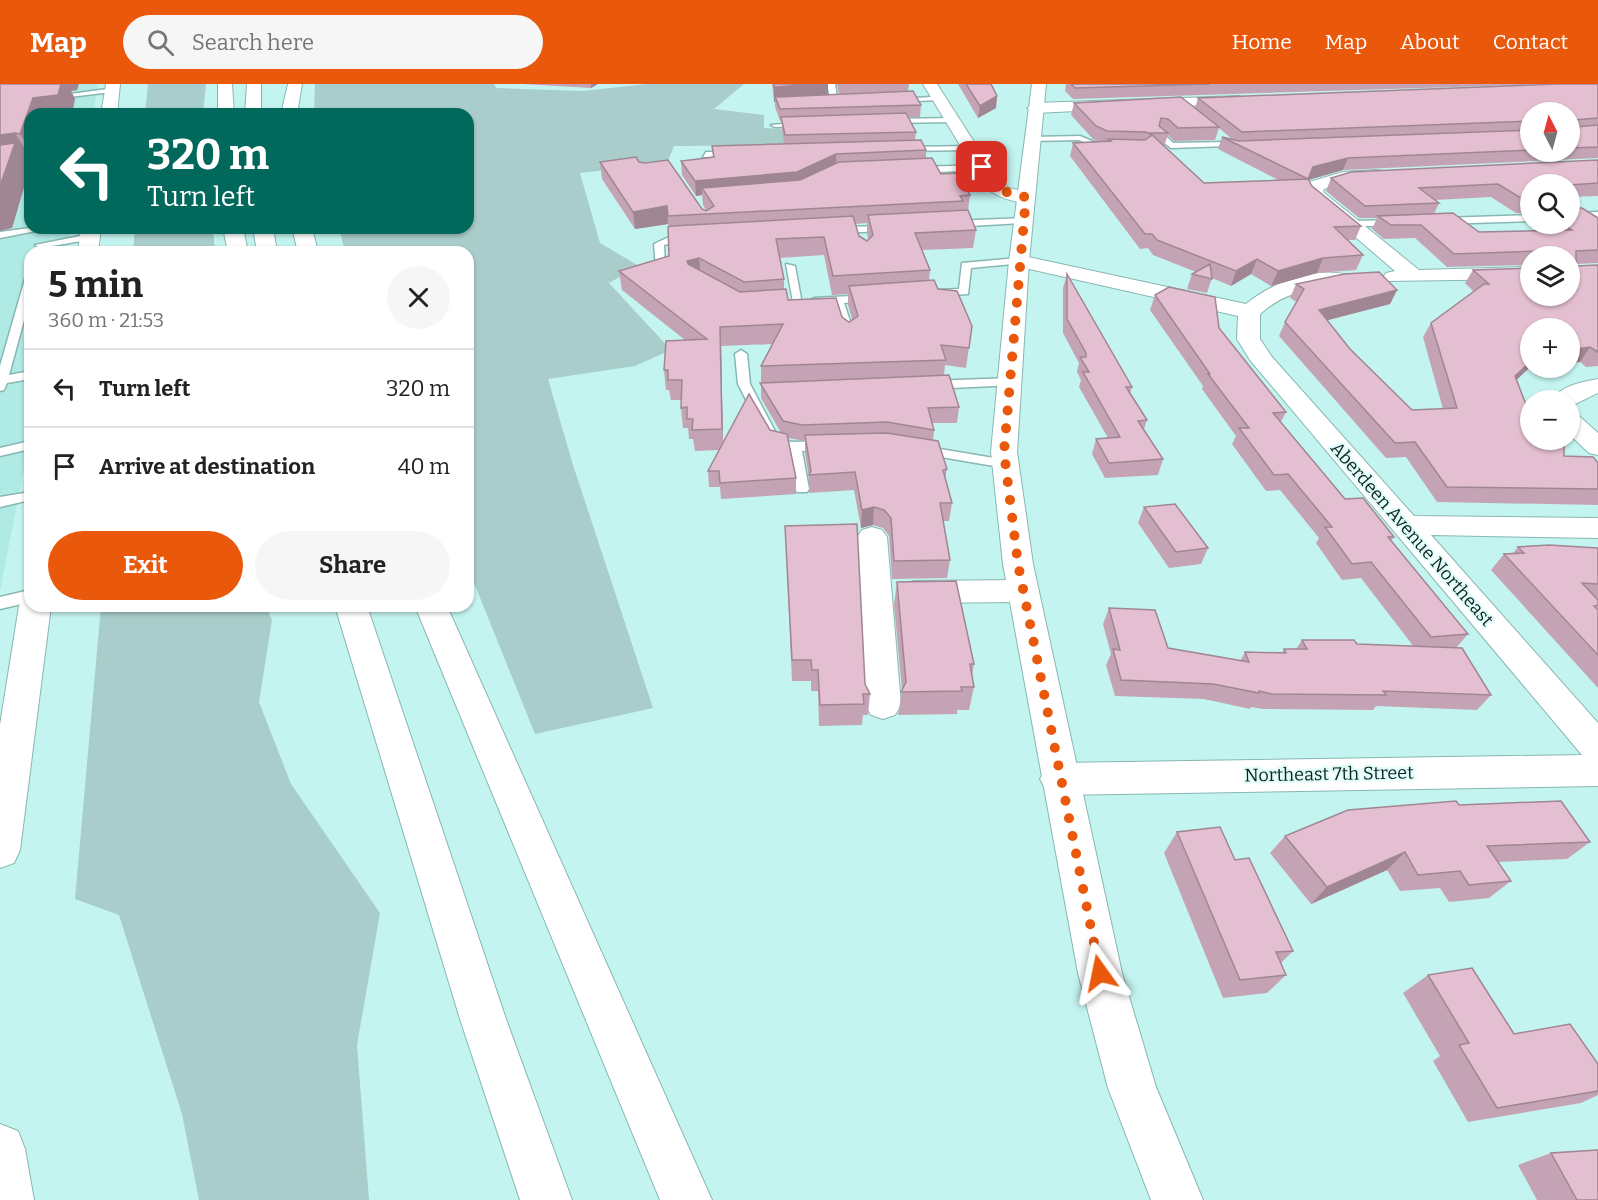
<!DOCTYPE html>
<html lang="en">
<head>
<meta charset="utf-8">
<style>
  body { margin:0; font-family:Bitter,serif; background:#f6f6f6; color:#222; height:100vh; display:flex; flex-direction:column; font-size:22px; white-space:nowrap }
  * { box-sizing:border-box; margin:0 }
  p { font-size:20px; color:#767676 }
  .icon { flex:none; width:33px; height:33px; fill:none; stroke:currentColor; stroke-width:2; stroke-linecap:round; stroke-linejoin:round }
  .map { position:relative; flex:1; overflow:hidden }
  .drawer { position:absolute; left:24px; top:162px; width:450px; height:366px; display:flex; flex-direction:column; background:#fff; border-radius:18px; box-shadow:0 2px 4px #0004 }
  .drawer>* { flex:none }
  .banner { position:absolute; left:24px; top:24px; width:450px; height:126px; border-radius:18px; box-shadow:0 2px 4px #0004; background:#00695c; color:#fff; overflow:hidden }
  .needle { width:39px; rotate:354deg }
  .buttons { position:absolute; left:1520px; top:18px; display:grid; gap:12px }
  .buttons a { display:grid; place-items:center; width:60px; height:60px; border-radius:50%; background:#fff; box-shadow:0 2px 4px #0004; font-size:30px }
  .pin { position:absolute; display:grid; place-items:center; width:51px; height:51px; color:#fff; margin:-26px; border-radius:12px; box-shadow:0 3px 9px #0006 }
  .me { position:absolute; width:66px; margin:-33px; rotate:348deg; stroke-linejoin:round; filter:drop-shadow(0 0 4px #0008) }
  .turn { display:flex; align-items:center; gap:21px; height:126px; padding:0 24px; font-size:27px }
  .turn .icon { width:78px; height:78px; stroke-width:2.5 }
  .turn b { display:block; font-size:42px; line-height:51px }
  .round { display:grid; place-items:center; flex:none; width:63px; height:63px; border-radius:32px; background:#f6f6f6 }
  .head { display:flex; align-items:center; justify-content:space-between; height:102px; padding:0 24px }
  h1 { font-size:36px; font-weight:700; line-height:45px }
  .button { display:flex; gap:12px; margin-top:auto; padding:12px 24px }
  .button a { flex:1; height:69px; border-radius:36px; background:#ea580c; color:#fff; font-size:24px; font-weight:700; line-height:69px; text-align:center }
  .button a+a { background:#f6f6f6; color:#222 }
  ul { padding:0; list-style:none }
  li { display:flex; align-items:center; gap:18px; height:78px; padding:0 24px; border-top:2px solid #e0e0e0 }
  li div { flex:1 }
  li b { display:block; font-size:22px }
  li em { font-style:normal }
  header { display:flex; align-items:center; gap:36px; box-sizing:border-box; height:84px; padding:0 30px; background:#ea580c; color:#fff }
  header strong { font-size:28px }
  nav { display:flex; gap:33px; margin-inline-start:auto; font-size:21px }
  .search { width:420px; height:54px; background:#f6f6f6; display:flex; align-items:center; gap:15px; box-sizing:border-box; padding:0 21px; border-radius:33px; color:#767676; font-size:22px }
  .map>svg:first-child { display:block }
</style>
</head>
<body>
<header>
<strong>Map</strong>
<div class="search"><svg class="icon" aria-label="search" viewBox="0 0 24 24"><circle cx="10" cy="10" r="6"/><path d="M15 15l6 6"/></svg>Search here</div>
<nav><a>Home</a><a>Map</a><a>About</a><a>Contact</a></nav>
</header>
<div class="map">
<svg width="1598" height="1116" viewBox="0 0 1598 1116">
  <rect width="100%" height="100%" fill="#c4f4f0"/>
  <path fill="#afeae5" d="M0,0H98L93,30H30V144H71L66,168H30V353L0,507Z"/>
  <path fill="#a9cdca" d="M148,0H206L203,30H145Z
    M315,0H494L496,4L583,7L647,0H744L714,25L764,31V44L784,45L785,61L674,62L667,79L580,89L600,159L639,182L609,199L671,266L635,282L548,295L573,381L653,624L535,650L468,484V168H345L339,144H468V30H314Z
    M135,144H213L215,168H133Z
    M101,522H266L272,536L259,618L291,700L380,829L357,961L369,1116H199L182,1030L119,831L75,815Z"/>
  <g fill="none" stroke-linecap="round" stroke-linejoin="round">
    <defs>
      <path id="service" d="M827,0H835L838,20L831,18Z
        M115,4L112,8L52,15L48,13Z
        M942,12L939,16L895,18L891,16Z
        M956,34L953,38L890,39L886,37L890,35Z
        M807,38L804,42L775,43L771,41Z
        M1157,49H1163L1173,59L1229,58L1233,60L1229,62L1171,64L1157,53Z
        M1080,52L1111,65L1104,67L1079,56L1032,57L1028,55L1032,53Z
        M973,62L970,66L905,67L901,65L905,63Z
        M706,68H735L739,70L735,72L703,73Z
        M30,75V81L0,85V79Z
        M985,81L982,86L917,89L913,86L917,83Z
        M1598,128V134L1569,135V129Z
        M1530,131V137L1442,140L1437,137L1442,134Z
        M1026,134L1028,136L1023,139L952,143L947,140L952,137Z
        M1351,137L1395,136L1400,139L1395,142H1348L1346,140Z
        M891,142L893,144L888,147L836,149L831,146L836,143Z
        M30,144H51L0,154V148Z
        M90,150L95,153L93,155L40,164L35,161Z
        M671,152L690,151L695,154L664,161L665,182L656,184L654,160Z
        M1019,174L1024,177L1023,179L971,184L968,210L937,212L932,209L937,206L959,205L962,179Z
        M786,180L795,182L802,220L793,218Z
        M30,192V214L9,291L30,287V295L7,299L4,306L0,307V282L25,195Z
        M869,211L874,214L873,216L844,219L855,252L849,255L843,252L834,219L814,220L809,217L814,214Z
        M741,266L747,270L750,300L777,351L791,358L828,357L835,361L828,365L802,367L809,405L807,408H797L795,405L789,365L773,360L765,353L738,300L735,270Z
        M1011,294L1015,295V301L930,305L924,301L930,297Z
        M30,357V365L0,372V364Z
        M922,362L1006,376L1013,380L1006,384L917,369L915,366Z
        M30,408V416L0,423V413Z
        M30,506V518L0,525V513Z"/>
      <path id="minor" d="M1240,12L1247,16L1245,19L1035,29L1027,24L1035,19Z
        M1376,86L1382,87L1385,91L1382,95L1345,98L1324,105L1323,108L1419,186L1530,183V195L1386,197L1383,193L1386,189L1395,187L1305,110L1309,98L1343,88Z
        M1019,171L1246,220C1271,199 1315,182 1348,191L1351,195L1348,199C1312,209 1292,202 1260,230V255L1272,273L1414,432L1598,434V454L1431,451L1598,639V702L1059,711L1046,706L1040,695L1046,684L1059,679L1582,671L1250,276L1237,255L1238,232L1012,181L1009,177L1012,173Z
        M1598,295V309L1573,321L1569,322V316H1552C1562,301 1582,298 1598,295Z
        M1569,328L1578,331L1598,349V371L1589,369L1569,350Z
        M872,443L882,446L887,453L901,621L895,631L883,635L871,631L865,621L857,453L862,446Z
        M1023,496L1034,499L1039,507L1034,515L1023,518L914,519L903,516L898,508L903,500L914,497Z"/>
      <path id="tertiary" d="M106,0H120L117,30H101Z
        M923,0H937L999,97L1009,104L1032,109L1035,113L1032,117C1017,121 998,113 986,104Z
        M81,144H101L98,168H78Z
        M30,512V522H51L20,766L14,779L0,784V641L19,522L24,514Z
        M0,1040L18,1047L25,1065L34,1116H0Z"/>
      <path id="secondary" d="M1032,0H1046L1029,177L1017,368L1033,480L1122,889L1156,1003L1203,1116H1151L1108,1004L1078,889L1003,480L991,368L1009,177Z"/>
      <path id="motorway" d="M218,0H232L234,30H218Z
        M247,0H261V30H245Z
        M288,0H302L297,30H281Z
        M223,144H243L248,168H228Z
        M253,144H273L277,168H257Z
        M292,144H312L318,168H298Z
        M335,522H367L506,935L572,1116H520L460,935Z
        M415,522H447L712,1116H660Z"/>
    </defs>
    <use href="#service" stroke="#88b7b3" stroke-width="3"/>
    <use href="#minor" stroke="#88b7b3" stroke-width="2"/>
    <use href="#tertiary" stroke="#88b7b3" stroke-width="2"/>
    <use href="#secondary" stroke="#88b7b3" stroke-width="2"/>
    <use href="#motorway" stroke="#88b7b3" stroke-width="2"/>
    <use href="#service" fill="#fff" fill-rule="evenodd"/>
    <use href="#minor" fill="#fff" fill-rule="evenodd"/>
    <use href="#tertiary" fill="#fff" fill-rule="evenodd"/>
    <use href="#secondary" fill="#fff" fill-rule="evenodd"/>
    <use href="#motorway" fill="#fff" fill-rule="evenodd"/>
  </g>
  <path fill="#c4a4b4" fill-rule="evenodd" d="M0,0L77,6L71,7L75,15L30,30V73L24,74L30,83L12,144Z
    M523,0H598L591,4Z
    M772,0H828V11L839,10L837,0H909L908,7L921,21L920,33H908L916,48L915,56L926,66V74L941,90L970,111L968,126L976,146L973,164L922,166L930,186L929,196L972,242L966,284L945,281L944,292L959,323L957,339H932L934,346L933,356L947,385L945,395L952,419L949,437H943L950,476L947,494L892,495L889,452L883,444L873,441L861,444L854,406L809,409V394L805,369V357L788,354L796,394V410L721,415L720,403H709L708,387L719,366L695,367L693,355H689L688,344H683L681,324V316H671L669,306H666L664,286L685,256L622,206L619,187L669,172L668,140L635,145L602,95L600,78H639L702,125L706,127L703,121L702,111L696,112L682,91L681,77L713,73L712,62L784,60L782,45V37H780L775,23V18H774ZM867,139V149L868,155L867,157L859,152L855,140ZM824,171L832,211L848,210V221L852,235L849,238L842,233L788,216L784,205V195L779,174ZM773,260L761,282V314L781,349L770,346L723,359L721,262Z
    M958,0H991L997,12L996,24L978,34Z
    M1066,0H1550L1073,15L1065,7Z
    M1598,0V74L1343,86L1309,96L1312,102L1361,142L1355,156H1348L1363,171L1356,186L1317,189L1271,202L1251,190L1231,202L1212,194L1207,209L1187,205L1192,190L1196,188L1153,171L1148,164L1140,165L1070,72L1073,59L1099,58L1093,55L1071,31L1074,19L1195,24L1198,14ZM1530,28H1569V68H1530ZM1219,44L1233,56L1222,53L1218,65L1280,97L1204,99L1164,62L1168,51L1174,57L1215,56Z
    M1598,76V112L1569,113V100H1530V129H1516L1491,113L1435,116L1439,119L1434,130L1479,148L1543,147L1532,140H1569L1576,124L1598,134V179L1576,180V182L1598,181V282L1586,283L1580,278L1569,279V244L1530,284H1539L1528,285L1516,296L1530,332L1564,372L1598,379V421L1437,418L1406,373L1386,374L1279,252L1285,238L1297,218L1290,214L1296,200L1397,206L1390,220L1327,236L1350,265L1412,326L1443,325L1423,253L1431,239L1474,208L1465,199L1473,186L1530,212L1569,172H1530V181L1447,183L1415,154L1384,155L1372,145L1377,134H1359L1326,107L1331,94Z
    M1067,190L1132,303L1130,309L1147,336L1144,345L1163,375L1158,391L1105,394L1092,370L1096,355L1108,354L1079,303L1081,296L1077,288L1079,279L1063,249V204Z
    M1155,211L1219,244L1286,328L1281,338L1345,415L1394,453L1391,457L1468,550L1456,564L1491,611L1477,626L1376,622L1373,626L1263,625L1251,623L1250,625L1204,615L1115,612L1106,581L1111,570L1103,540L1109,524L1168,564L1240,577L1245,568L1282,569L1284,565H1296L1302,556L1357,560L1414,563L1361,494L1342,496L1316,459L1319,454L1280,406L1266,407L1232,360L1236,352L1202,305L1203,302L1150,226Z
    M1144,423L1208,464L1201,480L1169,484L1138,439Z
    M785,442L870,610L868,631H863L862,641L819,642L818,607H811V597H792Z
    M1518,463L1598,464V604L1491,486L1504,470L1513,469Z
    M897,498L974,580L972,591L974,603L969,626H957V630L898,631L902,606L894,521Z
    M1459,721L1590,758L1567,775L1498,778L1511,797L1489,814L1449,818L1440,804L1400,807L1387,786L1311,820L1270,769L1285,752Z
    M1177,748L1235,776L1293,867L1281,879L1286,891L1267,909L1223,914L1164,769Z
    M1428,891L1514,950L1598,980V1011L1581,1019L1468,1038L1433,977L1440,972L1403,909Z
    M1551,1069L1598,1116H1537L1518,1081Z"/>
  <path fill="#a08692" d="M0,0H79L77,6L71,7L75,15L72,30H30V66L20,50Z
    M591,0H598L591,4Z
    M818,0H828V14L777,18L775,12V18H774V3Z
    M997,12L996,24L978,34L980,22Z
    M15,49L30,73L24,74L30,83L12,144L0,147V51Z
    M836,70V85L797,103L702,104V111L696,112L695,97Z
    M1348,74L1343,86L1308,96L1313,83Z
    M667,122L668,140L635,145L633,128Z
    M699,174L701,193L689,196L687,177Z
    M1323,174L1317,189L1271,202L1278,187Z
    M1257,175L1251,190L1231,202L1236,187Z
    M1397,206L1390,220L1313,240L1319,226Z
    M720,243L721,262L723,366L722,345Z
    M1590,263L1580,278L1569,279V266Z
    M1530,278V284H1539L1528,285L1505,307L1515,292Z
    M874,423L873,441L861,444L862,426Z
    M1405,768L1387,786L1311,820L1327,803Z"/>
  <path fill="#e4bfd1" stroke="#a08692" stroke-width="1.5" d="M0,0H61L58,11L33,14L20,50L15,49L0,51Z
    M774,0H818L774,3Z
    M966,0H991L997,12L980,22Z
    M1071,0H1210L1075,4Z
    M1558,0H1598V34L1574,36L1576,43L1598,41V63L1569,64V28H1530V37L1242,48L1198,14Z
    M913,7L921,21L780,25L775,12L778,13Z
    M1181,13L1219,43L1178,44L1168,35L1161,34L1159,42L1168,49H1150L1204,99L1308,95L1312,102L1361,142L1334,143L1363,171L1323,174L1278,187L1257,175L1236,187L1157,156L1152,150H1145L1073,59L1111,57L1108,55L1145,56L1152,51L1146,48L1107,47L1096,42L1074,19Z
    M906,29L916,48L785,51L781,33Z
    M1530,46V66L1348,74L1313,83L1308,95L1222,53L1239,57Z
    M921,56L926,66L836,70L797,88L695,97L681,77L714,73L712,62Z
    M15,59L0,102V61Z
    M636,73L639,78L645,79L668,76L702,125L706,127L714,122L702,104L800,96L839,78L932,74L941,90L958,89L970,111L960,112L963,117L668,132L667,122L633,128L600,78Z
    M1598,76V99L1569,101L1530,100V116H1524L1498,100L1419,104L1439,119L1365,122L1331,94L1351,88Z
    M1569,116L1575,119L1576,124H1582L1598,134V166L1576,167V182L1598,181V268L1590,263L1569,266V244H1530V278L1515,292L1530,331V356H1564V372L1593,373L1598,379V405L1447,403L1415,358L1395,359L1285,238L1304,205L1296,200L1344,190L1379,188L1397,206L1319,226L1350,265L1412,326L1457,324L1431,239L1484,200H1489L1473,186L1530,184V212H1569V172H1540L1541,170L1538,167L1454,170L1421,141H1391L1378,132L1453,129L1479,148L1572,146L1561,140H1569Z
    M968,126L976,146L915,149L930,186L833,192L824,153L776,155L784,195L744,198L699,174L687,177L688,180L740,208L786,205L788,216L836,214L842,233L849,238L858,232L849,202L934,196L938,205L957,207L972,242L969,264L941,261L946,276L761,282L783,240L720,243L722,345L692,346L693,335H687V323L681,324L682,296H668V286H664L666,257L707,255L619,187L669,172L668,143L672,142L853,132L859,152L867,157L873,151L868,131Z
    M1210,180L1212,195L1192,190Z
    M1067,190L1132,303H1126L1147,336L1138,337L1163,375L1109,379L1096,355L1120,353L1083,288H1089L1080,273H1086V269L1067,235Z
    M1169,203L1215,213L1219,244L1286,328L1273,329L1345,415L1363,414L1394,453H1388L1468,550L1431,553L1371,478L1352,480L1325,443H1332L1288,390L1274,391L1239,344H1249L1208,290H1210L1155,211Z
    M949,291L959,323L928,324L934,346L887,338L802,341L783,337L760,299Z
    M749,310L770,346L787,350L796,394L720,399L719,387H708Z
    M887,349L938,357L947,385L943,386L952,419H940L950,476L894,477L891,434L884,426L874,423L862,426L855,388L809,391L811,387L805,351Z
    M1175,420L1208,464L1176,468L1144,423Z
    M857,440L865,600L870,610H863L864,620L820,621L818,586H812L811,576H792L785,442Z
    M1549,461L1598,464V500L1582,499L1598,516V521L1594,522L1598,526V571L1504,470L1524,469L1518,463Z
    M956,497L974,580H970L974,603H961L962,607L901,608L906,598L897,498Z
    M1109,524L1155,526L1168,564L1249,578L1245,568L1286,569L1284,565H1307L1302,556H1354L1357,560L1462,564L1491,611L1383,607L1386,611L1272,610L1259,607V609L1213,600L1121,596L1113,565L1120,566Z
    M1456,717L1459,721L1561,717L1590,758L1487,762L1511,797L1469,801L1460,787L1418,791L1405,768L1327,803L1285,752L1348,726Z
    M1220,743L1235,776L1249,774L1293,867L1276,868L1286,891L1240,896L1177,748Z
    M1472,884L1514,950L1570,940L1598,980V1007L1497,1024L1459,961L1469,959L1428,891Z
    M1598,1066V1116H1577L1551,1069Z"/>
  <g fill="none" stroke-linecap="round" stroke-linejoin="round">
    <path stroke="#ea580c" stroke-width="10" stroke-dasharray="0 18" d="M982,83C993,102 1003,110 1026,113L1004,368L1018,480L1100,889"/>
  </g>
  <g text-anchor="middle" stroke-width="4.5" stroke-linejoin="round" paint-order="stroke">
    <g font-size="18" fill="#112423" stroke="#e0fdfa">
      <text transform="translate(1412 450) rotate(49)" y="6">Aberdeen Avenue Northeast</text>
      <text transform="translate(1329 690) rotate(-1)" y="6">Northeast 7th Street</text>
    </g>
  </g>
</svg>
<div class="buttons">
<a><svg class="needle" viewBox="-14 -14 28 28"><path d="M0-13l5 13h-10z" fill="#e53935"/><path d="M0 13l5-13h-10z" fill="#767676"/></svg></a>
<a><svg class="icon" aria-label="search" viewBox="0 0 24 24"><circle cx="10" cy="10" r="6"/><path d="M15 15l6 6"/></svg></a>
<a><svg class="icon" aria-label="layers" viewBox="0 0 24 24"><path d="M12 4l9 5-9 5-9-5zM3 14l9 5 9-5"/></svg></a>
<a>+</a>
<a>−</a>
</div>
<div class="pin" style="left:982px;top:83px;background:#d93025"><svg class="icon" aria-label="arrive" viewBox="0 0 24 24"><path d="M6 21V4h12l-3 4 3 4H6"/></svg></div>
<svg class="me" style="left:1100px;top:889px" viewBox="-20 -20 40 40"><path d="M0-17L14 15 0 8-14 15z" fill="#ea580c" stroke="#fff" stroke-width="4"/></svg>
<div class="banner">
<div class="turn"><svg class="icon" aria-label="left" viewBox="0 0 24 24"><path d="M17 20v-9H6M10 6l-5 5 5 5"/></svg><div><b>320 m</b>Turn left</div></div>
</div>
<section class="drawer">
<div class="head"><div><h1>5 min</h1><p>360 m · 21:53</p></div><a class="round"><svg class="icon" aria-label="close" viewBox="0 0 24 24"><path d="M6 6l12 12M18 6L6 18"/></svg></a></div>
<ul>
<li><svg class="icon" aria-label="left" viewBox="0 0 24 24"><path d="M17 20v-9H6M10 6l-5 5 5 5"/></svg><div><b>Turn left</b></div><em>320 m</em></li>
<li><svg class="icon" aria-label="arrive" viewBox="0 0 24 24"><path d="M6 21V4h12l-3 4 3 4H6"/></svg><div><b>Arrive at destination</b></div><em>40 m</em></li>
</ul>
<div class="button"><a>Exit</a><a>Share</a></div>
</section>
</div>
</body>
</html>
